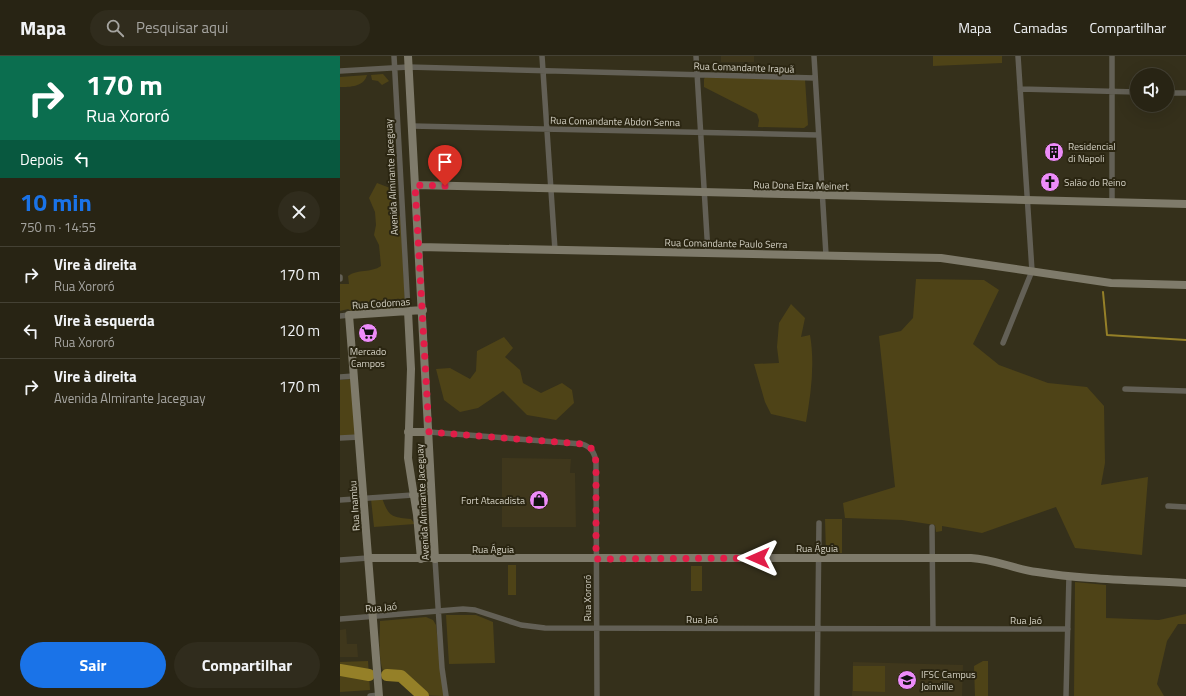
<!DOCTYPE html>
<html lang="pt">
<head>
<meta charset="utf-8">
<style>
  body { margin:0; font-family:"Titillium Web",sans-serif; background:#302c1d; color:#f1f3f6; height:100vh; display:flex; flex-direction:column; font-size:15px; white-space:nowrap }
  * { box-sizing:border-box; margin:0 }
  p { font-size:13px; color:#a5a4a0 }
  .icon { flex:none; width:22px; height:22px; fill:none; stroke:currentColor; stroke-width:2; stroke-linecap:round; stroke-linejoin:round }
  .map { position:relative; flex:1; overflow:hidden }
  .panel { display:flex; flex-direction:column; background:#282414; width:340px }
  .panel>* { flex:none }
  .banner { background:#0b6e4f; color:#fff; overflow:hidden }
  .controls { position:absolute; left:790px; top:12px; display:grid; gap:8px }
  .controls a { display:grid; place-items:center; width:44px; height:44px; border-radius:50%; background:#282414; box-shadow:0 4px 16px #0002,0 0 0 1px #444134; font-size:20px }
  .pin { position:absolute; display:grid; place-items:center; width:34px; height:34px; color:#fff; margin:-41px -17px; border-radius:50% 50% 50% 0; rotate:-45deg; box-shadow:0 0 4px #0007 }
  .pin .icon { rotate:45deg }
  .me { position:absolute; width:44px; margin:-22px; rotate:270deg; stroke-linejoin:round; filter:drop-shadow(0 0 3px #0008) }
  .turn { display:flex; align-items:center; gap:14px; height:84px; padding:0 20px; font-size:18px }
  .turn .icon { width:52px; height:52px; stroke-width:2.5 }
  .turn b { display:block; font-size:28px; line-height:34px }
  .then { display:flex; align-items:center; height:38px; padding:0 20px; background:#0003; gap:8px; font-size:15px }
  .round { display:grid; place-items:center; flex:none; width:42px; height:42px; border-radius:21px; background:#302c1d }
  .overview { display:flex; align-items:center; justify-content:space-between; height:68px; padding:0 20px }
  h1 { font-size:24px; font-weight:700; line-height:30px; color:#1a73e8 }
  .primary-button { display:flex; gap:8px; margin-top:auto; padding:8px 20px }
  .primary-button a { flex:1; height:46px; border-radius:24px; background:#1a73e8; color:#fff; font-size:16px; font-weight:700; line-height:46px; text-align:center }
  .primary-button a+a { background:#302c1d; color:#f1f3f6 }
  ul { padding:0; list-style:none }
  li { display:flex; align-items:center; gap:12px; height:56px; padding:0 20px; border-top:1px solid #444134 }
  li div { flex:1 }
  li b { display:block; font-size:15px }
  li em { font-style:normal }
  header { display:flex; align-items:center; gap:24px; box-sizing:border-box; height:56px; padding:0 20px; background:#282414; border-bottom:1px solid #444134 }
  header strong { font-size:19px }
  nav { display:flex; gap:22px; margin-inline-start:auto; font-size:14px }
  .search { width:280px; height:36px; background:#302c1d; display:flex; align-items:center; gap:10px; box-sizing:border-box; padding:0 14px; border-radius:22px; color:#a5a4a0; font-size:15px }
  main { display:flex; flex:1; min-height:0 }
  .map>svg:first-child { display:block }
</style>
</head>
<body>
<header>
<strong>Mapa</strong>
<div class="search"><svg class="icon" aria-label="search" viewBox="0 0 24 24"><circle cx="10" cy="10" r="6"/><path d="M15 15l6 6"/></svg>Pesquisar aqui</div>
<nav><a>Mapa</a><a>Camadas</a><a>Compartilhar</a></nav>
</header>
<main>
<section class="panel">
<div class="banner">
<div class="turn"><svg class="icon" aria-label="right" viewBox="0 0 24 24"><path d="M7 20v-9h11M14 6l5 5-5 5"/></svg><div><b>170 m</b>Rua Xororó</div></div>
<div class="then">Depois<svg class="icon" aria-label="left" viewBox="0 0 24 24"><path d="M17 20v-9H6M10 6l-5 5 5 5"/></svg></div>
</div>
<div class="overview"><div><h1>10 min</h1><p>750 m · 14:55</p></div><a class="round"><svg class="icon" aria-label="close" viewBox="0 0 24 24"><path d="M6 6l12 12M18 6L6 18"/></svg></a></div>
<ul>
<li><svg class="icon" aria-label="right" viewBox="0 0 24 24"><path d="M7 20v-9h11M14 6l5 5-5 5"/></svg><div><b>Vire à direita</b><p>Rua Xororó</p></div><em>170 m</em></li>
<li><svg class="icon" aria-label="left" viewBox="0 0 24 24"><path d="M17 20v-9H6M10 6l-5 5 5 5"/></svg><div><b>Vire à esquerda</b><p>Rua Xororó</p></div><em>120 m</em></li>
<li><svg class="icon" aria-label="right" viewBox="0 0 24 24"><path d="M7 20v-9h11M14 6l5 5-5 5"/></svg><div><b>Vire à direita</b><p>Avenida Almirante Jaceguay</p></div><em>170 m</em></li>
</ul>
<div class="primary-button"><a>Sair</a><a>Compartilhar</a></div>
</section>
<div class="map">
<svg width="846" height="640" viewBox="0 0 846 640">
  <rect width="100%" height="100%" fill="#35301b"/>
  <path fill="#3f371c" d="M381,0H414V6H381Z
    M162,402L231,403L230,417H235L236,471H162Z
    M6,573L7,588H17L18,601H0V574Z
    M513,606L623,609L622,640H512Z"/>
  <path fill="#4e4317" d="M593,0H662V7L593,10Z
    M43,18L49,25L42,29L38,25L32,24L31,19Z
    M367,18L465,23L468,69L464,72L418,71L419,64L417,58L364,31V23Z
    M27,19C24,31 10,31 0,31V21Z
    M37,127L50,132L52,147L57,152L61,165L65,246C55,261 47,252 34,250C27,249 23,255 17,258L8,253L0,255V228H9L8,220C17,213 31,217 41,210L39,189L34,179L36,169L35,156L29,142Z
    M576,223L644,224L659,234L633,288L659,309L708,327L747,331L764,350L765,407L761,429L808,421L802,499L735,492L716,451L642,477L602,470V475L596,476L595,469L562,464L505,462L503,447L555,431L539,280L561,275L573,262Z
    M451,248L465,262L461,281L470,279C475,308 471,337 466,366L431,358L425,346L414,308L439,307L437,291L439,267Z
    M164,281L173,292L165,301L180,314L183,327L201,337L222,327L232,334L234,347L216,364L187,359L163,335L138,352L120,356L104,344L96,313L110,312L130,323L136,315L137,295Z
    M12,323L16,380L0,381V324Z
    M42,442C49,461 51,461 71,463L75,468L34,471L31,443Z
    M485,463H502V497H486Z
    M168,509H176V539H168Z
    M351,510H362V535H351Z
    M735,526L766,529V562L819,564L846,558V568H838L827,585L817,628L824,640H734Z
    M106,559H136L153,566L155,607L109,608Z
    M86,561L93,564L96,569L104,640L74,639L63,627L46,622C37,605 40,583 40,565Z
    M28,605L30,634L0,636V606Z
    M643,605H648V640H635L634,610Z
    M513,610H545V636L513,635Z"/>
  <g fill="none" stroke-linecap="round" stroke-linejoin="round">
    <path stroke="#958028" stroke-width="2" d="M763,236L767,279L846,284"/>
    <path stroke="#958028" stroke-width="12" d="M0,614L29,619
      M47,619L61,620L83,640"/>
    <path stroke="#636056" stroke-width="5.5" d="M54,0L68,255
      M202,0L215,194
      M356,0L368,197
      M474,0L486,199
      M772,0V146
      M0,15L68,11L475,22
      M680,33L797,36
      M827,37H846
      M72,70L478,79
      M0,221V223
      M0,260L9,259
      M663,287L692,215L678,0
      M0,321L14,320
      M785,333L846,335
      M89,376L242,388C251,391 254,396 256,405L257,640
      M0,382L19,381
      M0,444L73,439
      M828,450L846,451
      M592,471L593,573
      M95,503L102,612L106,640
      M0,504L28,502
      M0,563L123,553L135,554L181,569L205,572L728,573
      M30,640L39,639
      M477,640L479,467
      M726,640L729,520"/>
    <path stroke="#7f7b6b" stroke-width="8" d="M68,0L95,503
      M75,129L846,148
      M79,191L601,202L771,227L846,229
      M68,255L71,313L68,402L77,459L81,503
      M68,376H89
      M73,439L91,433
      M28,502H631C654,503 674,513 697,516C746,524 796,524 846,527
      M39,640L9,259L83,254"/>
  </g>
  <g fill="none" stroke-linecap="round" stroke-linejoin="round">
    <path stroke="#e11d48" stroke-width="7" stroke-dasharray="0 12.6" d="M105,130L75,129L89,376L242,388L251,392L256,405V503L418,502"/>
  </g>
  <defs>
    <symbol id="building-disc" viewBox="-11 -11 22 22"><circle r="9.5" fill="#ed8cf9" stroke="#2b2612"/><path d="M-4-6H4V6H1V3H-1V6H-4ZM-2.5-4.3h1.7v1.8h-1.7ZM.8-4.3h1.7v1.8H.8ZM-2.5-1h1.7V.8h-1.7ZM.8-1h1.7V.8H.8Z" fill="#111"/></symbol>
    <symbol id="church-disc" viewBox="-11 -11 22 22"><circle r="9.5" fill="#ed8cf9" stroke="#2b2612"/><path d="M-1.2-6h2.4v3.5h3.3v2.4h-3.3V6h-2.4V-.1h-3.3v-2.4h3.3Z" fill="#111"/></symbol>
    <symbol id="supermarket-disc" viewBox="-11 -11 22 22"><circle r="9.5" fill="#ed8cf9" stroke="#2b2612"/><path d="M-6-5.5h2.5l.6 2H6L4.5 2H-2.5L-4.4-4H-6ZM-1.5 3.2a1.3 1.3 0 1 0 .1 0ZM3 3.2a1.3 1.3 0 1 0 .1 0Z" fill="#111"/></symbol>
    <symbol id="shop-disc" viewBox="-11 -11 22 22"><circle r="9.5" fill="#ed8cf9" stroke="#2b2612"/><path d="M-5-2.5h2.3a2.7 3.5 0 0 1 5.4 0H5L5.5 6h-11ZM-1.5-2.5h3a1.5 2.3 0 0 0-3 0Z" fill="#111"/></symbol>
    <symbol id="university-disc" viewBox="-11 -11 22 22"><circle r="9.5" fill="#ed8cf9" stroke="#2b2612"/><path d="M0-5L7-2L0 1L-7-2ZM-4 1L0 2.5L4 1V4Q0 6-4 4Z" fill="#111"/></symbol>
  </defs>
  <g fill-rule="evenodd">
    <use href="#building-disc" x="703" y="85" width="22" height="22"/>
    <use href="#church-disc" x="699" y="115" width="22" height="22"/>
    <use href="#supermarket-disc" x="17" y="266" width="22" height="22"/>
    <use href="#shop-disc" x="188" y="433" width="22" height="22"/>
    <use href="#university-disc" x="556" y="613" width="22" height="22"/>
  </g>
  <g text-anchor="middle" stroke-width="4" stroke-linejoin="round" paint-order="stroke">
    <g font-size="10" fill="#d5d2c5" stroke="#2b2612">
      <text transform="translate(404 11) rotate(2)" y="4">Rua Comandante Irapuã</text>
      <text transform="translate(275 65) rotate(1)" y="4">Rua Comandante Abdon Senna</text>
      <text transform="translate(51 121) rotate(-93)" y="4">Avenida Almirante Jaceguay</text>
      <text transform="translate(461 129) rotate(1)" y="4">Rua Dona Elza Meinert</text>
      <text transform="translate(386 187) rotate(1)" y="4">Rua Comandante Paulo Serra</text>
      <text transform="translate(41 247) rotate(-4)" y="4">Rua Codornas</text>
      <text transform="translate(82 446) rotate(-93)" y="4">Avenida Almirante Jaceguay</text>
      <text transform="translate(14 450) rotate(-94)" y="4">Rua Inambu</text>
      <text x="477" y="496">Rua Águia</text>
      <text x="153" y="497">Rua Águia</text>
      <text transform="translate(247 542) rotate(-90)" y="4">Rua Xororó</text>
      <text transform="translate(41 551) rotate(-5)" y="4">Rua Jaó</text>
      <text x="362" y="567">Rua Jaó</text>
      <text x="686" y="568">Rua Jaó</text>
    </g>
    <g font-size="10" fill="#d5d2c5" stroke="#2b2612" text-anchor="start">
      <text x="728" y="94">Residencial<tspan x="728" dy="12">di Napoli</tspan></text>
      <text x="724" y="130">Salão do Reino</text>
      <text x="28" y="299" text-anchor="middle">Mercado<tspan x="28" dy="12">Campos</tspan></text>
      <text x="185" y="448" text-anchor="end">Fort Atacadista</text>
      <text x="581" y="622">IFSC Campus<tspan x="581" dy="12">Joinville</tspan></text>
    </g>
  </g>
</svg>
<div class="controls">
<a><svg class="icon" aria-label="sound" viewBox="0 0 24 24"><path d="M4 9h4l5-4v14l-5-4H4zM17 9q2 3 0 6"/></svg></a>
</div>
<div class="pin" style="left:105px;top:130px;background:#d93025"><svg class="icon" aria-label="arrive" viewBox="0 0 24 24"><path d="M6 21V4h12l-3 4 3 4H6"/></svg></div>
<svg class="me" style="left:418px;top:502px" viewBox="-20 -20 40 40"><path d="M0-17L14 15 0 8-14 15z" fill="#e11d48" stroke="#fff" stroke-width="4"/></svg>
</div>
</main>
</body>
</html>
